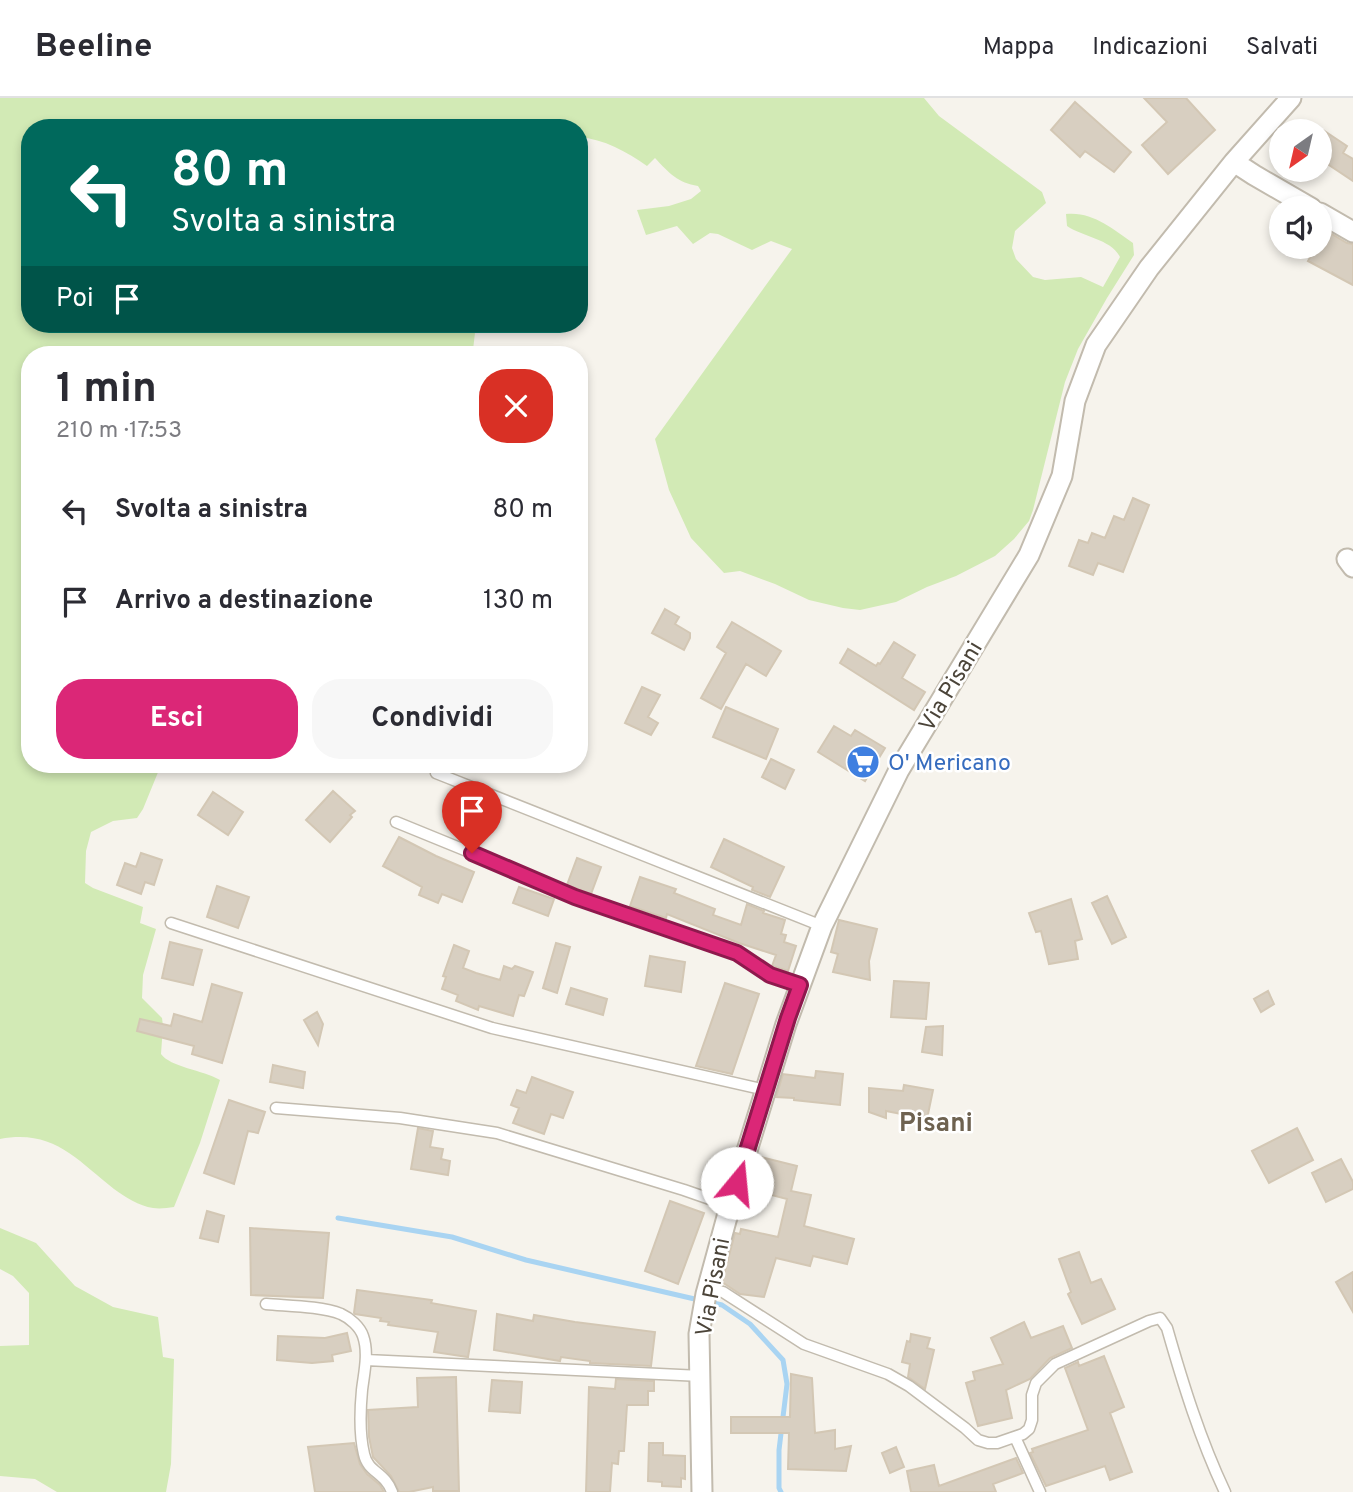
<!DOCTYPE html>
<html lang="it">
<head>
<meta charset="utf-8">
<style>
  body { margin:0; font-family:Overpass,sans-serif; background:#f7f7f7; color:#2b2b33; height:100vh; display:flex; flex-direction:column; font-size:26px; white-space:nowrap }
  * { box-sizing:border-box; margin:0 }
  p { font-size:23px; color:#7c7c81 }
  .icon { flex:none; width:38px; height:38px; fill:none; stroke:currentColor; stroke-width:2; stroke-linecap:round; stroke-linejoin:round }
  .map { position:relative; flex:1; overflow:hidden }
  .side { position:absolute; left:21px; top:248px; width:567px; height:427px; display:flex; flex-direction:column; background:#fff; border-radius:28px; box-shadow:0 4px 10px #0003 }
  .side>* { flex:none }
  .hud { position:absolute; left:21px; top:21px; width:567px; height:214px; border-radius:28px; box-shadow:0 4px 10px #0003; background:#00695c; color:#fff; overflow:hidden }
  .needle { width:46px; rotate:214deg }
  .buttons { position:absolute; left:1269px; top:21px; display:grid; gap:14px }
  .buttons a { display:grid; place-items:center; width:63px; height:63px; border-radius:50%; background:#fff; box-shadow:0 4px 10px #0003; font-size:35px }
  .pin { position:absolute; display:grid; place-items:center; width:60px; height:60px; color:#fff; margin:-72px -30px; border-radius:50% 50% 50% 0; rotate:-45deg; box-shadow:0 0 7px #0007 }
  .pin .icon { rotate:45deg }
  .me { position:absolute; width:77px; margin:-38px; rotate:17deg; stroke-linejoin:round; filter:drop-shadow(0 0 5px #0008) }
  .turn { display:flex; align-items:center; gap:24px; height:147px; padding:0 35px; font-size:32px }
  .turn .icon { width:91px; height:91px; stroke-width:2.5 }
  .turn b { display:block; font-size:49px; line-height:60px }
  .then { display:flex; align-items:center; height:66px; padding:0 35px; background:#0003; gap:14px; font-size:26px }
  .round { display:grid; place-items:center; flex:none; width:74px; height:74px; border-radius:28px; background:#f7f7f7 }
  .headline { display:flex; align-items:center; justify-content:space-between; height:119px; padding:0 35px }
  h1 { font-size:42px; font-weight:700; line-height:52px }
  .action { display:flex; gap:14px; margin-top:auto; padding:14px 35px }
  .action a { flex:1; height:80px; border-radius:28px; background:#db2777; color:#fff; font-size:28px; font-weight:700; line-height:80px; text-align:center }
  .action a+a { background:#f7f7f7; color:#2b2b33 }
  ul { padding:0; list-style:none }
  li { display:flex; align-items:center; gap:21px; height:91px; padding:0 35px }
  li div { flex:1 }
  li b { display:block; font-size:26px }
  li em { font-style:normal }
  header { display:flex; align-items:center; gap:42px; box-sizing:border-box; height:98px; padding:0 35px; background:#fff; border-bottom:2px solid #e1e1e2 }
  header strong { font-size:33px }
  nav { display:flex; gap:38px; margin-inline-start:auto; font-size:24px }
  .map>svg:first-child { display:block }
</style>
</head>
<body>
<header>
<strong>Beeline</strong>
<nav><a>Mappa</a><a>Indicazioni</a><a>Salvati</a></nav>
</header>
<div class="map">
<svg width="1353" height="1394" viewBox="0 0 1353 1394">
  <rect width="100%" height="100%" fill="#f6f3ec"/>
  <path fill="#d2eab5" d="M0,0H924L939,18L1042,94L1046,105L1015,133L1012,150L1016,161L1033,179L1045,182L1081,179L1103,189L1120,159C1111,141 1083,139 1067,128L1066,116C1092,113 1113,131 1133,145L1134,157L1107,200L1078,251L1065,284L1033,412L1029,423L1014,441L995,458L956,478L927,489L896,504L860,512L843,510L809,502L775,486L740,473L724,475L691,440L669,392L655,341L792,151L771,143L752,152L718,136L710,135L693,146L677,128L646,137L637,112L669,108L691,101L701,93L698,88C678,85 669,75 655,60L647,68C627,54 604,41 579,39V30H30V226H476L473,252L478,257H30V667H161L143,711L137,720L113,723L91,734L86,753L85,785L93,790L143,809L140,825L156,831L143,877L142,900L162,920L163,928L161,956C170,969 203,972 220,982L200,1045L174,1109C167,1110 160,1111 153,1110C139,1108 125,1099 114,1091C76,1061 53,1031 0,1041Z
    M0,1130L36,1145L75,1188L113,1209L158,1219L163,1259L174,1261L171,1366L166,1394H57L35,1381L0,1378V1248L29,1247V1195L13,1178L0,1171Z"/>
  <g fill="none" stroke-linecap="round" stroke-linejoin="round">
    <path stroke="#a9d4f2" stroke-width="5" d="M338,1120L452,1139L526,1162L699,1202
      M709,1204L722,1207L750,1226L783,1262L787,1286L779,1352V1390L781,1394"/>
  </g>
  <path fill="#d8cfc1" stroke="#d3c7b4" stroke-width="2" d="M1144,0H1186L1215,32L1168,76L1142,47L1167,24Z
    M1075,4L1131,54L1114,74L1085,53L1080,59L1051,32Z
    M1320,30L1347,48L1343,55L1353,61V83L1320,61Z
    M1320,129L1347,145L1353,146V187L1308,163L1316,149H1320Z
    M1133,400L1149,407L1123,474L1098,465L1093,477L1069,468L1079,442L1088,445L1092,435L1105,440L1114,418L1124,422Z
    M665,511L679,519L675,526L690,535V540L684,552L652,535Z
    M732,524L781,553L766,578L746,566L721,611L701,600L726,555L717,549Z
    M894,544L915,557L902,580L925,594L914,612L840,565L848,551L876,568L878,565L880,566Z
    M642,589L660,597L648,619L658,625L651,637L625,625Z
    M726,609L778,631L766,661L713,639Z
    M834,628L851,638L855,632L885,650L865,683L818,654Z
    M771,661L794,672L785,691L762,679Z
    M333,693L355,713L350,717L352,719L330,744L306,722Z
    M213,694L243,714L228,737L198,717Z
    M399,739L436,758L474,774L462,804L442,796L438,805L419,797L422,789L383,768Z
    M724,741L784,769L770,799L752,792L753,789L711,769Z
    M141,755L162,762L154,787L145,784L141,796L117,787L125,765L136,769Z
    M577,760L601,769L591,796L567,787Z
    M640,779L676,791L674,795L715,811L713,817L741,827L747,806L764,813L763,815L785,822L781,836L786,837L784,844L796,848L788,873L772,868L776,857L739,845L667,816L666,820L630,808Z
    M217,788L249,799L238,830L207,819Z
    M519,789L554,801L548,818L513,805Z
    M1107,798L1126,839L1112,846L1092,805Z
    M1071,801L1082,841L1075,843L1078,861L1049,866L1041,833L1036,834L1029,815Z
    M839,822L877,831L869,863L870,882L833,874L838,856L831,854Z
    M170,844L202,852L193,887L162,880Z
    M556,845L570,849L557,895L543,890Z
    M454,847L469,853L463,870L476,875L500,882L504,868L512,871L515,868L533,874L524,898L519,897L513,918L479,908L478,912L456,903L458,897L442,891L446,879L443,878Z
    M650,858L685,864L681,894L645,888Z
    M894,883L929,885L926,921L891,919Z
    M725,885L759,896L732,976L696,968Z
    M212,886L242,895L222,965L192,956L194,948L137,933L140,921L171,928L174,916L202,924Z
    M571,890L607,901L603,917L566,906Z
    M1268,893L1274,906L1261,914L1254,901Z
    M317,914L323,926L318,947L304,922Z
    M943,928L942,957L922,954L926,929Z
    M273,967L305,974L303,990L270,984Z
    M816,973L843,976L840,1007L794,1002V1000L776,999L783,976L815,980Z
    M532,979L573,994L563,1020L551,1016L544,1036L513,1025L519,1010L511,1007L517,992L526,995Z
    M904,987L933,992L927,1021L886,1013V1020L869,1014V990L903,993Z
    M229,1002L265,1014L258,1035L248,1033L234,1086L204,1075Z
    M418,1030L433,1033L430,1049L443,1051L441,1061L450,1063L448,1077L411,1071Z
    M1297,1030L1313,1062L1269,1085L1252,1053Z
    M761,1059L797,1068L791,1093L811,1097L804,1128L854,1141L847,1166L813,1158L810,1168L776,1160L764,1199L740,1196L722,1184L735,1135L740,1136L741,1131L778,1139L787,1101L752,1092Z
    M1341,1061L1353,1084V1091L1326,1104L1312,1075Z
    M670,1103L704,1115L678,1186L645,1173Z
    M207,1113L224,1118L218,1144L200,1140Z
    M250,1130L329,1135L323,1200L251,1197Z
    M1079,1154L1091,1185L1101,1181L1115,1211L1082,1226L1068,1196L1071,1194L1059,1161Z
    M1353,1174V1214L1336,1184Z
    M357,1192L432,1202L431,1205L476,1213L468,1259L434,1254L438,1234L388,1227L389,1224L380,1223L381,1220L355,1216L354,1215Z
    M497,1216L533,1223L534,1217L575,1224L655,1234L651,1268L590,1265V1263L561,1259L560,1263L494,1252Z
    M1024,1224L1031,1240L1063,1228L1072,1250L1050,1260L1030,1281L1006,1292L1012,1320L978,1328L966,1285L975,1282L973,1274L1003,1266L991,1240Z
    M347,1235L351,1253L332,1257L333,1263L312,1265L277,1262L278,1238L325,1240Z
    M911,1236L930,1240L927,1250L934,1252L925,1291L908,1279L910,1266L902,1264L907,1243L910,1244Z
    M1104,1258L1124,1309L1110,1315L1132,1374L1110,1382L1105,1368L1046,1388L1030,1355L1033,1354L1032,1351L1088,1332L1065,1270L1078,1264L1079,1268Z
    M791,1276L812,1280L815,1335L835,1332V1351L851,1348L846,1373L788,1371L789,1335H731V1319H790Z
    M456,1279L459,1393H433V1389L409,1394H399L391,1378L373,1359L369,1339L368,1312L418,1309L417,1280Z
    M616,1281L654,1283V1293H648V1307H627L624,1353H619L618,1366L612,1365L610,1394H586L589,1289L615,1291Z
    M492,1282L522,1284L520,1315L489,1313Z
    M354,1345L360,1366L367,1376L380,1387L384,1394H315L308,1349Z
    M649,1345H663V1357L685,1358V1381L681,1380V1389L662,1388V1384L648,1383Z
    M896,1349L904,1369L890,1375L882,1355Z
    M1016,1360L1023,1375L993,1386L996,1394H911L907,1373L934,1367L939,1388Z"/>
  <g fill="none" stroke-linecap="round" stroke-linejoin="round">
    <defs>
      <path id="service" d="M436,675L822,828
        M396,724L548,786L574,799L737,855L770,878L800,887
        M171,825L492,930L766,992
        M276,1010L400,1020L497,1035L684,1092L730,1108
        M708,1190L723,1194L804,1246L888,1276L909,1288L965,1330L978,1342L988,1345H997L1023,1336L1029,1331L1032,1322V1297L1036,1285L1055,1266L1149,1223L1160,1220L1167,1230C1183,1286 1200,1341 1225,1394
        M266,1206C287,1208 321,1208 341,1216C350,1220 360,1229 363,1238C369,1255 364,1275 362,1292C360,1313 359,1335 364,1356C368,1375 385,1374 392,1394
        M366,1262L701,1278
        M1015,1339L1040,1394"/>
      <path id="minor" d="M1234,64L1254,77L1311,110
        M1320,115L1353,134
        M1347,461L1353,469
        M702,1394L699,1236L706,1196L730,1108L786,926L822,828L899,672L1029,457L1062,378L1075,303L1096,247L1149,170L1234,64L1291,0"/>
    </defs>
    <use href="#service" stroke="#c2bbae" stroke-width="13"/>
    <use href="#minor" stroke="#c2bbae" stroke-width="23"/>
    <use href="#service" stroke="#fff" stroke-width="10"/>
    <use href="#minor" stroke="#fff" stroke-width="19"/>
  </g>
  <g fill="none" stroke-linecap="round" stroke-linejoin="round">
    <defs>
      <path id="route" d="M472,755L575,799L737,855L770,877L800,887L788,920L737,1085"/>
    </defs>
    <use href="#route" stroke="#8e194d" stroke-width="18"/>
    <use href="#route" stroke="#db2777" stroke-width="12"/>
  </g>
  <defs>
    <symbol id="supermarket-disc" viewBox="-11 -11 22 22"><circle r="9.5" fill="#3f7fe0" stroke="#fff"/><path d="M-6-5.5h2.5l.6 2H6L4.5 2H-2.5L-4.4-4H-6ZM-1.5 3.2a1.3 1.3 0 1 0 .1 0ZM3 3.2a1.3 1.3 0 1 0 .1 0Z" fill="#fff"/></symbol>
  </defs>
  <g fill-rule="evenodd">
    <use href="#supermarket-disc" x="844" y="645" width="38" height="38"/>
  </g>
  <g text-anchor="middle" stroke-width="5" stroke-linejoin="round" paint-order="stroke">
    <g font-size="23" fill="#4b4439" stroke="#fff">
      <text transform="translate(950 588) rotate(-59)" y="8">Via Pisani</text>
      <text transform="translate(712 1189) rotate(-79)" y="8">Via Pisani</text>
    </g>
    <g font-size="23" fill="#366cbe" stroke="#fff" text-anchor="start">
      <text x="888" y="672">O' Mericano</text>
    </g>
    <g font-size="26" font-weight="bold" fill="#6e6250" stroke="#fff">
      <text x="936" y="1033">Pisani</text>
    </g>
  </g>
</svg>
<div class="buttons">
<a><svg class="needle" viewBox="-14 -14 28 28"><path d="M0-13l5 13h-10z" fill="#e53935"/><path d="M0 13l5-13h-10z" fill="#7c7c81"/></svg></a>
<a><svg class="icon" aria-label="sound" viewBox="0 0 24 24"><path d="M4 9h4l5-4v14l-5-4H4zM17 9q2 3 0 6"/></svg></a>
</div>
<div class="pin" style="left:472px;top:755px;background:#d93025"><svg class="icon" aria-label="arrive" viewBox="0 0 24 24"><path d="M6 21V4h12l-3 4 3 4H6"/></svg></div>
<svg class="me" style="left:737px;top:1085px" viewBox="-20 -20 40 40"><circle r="19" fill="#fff"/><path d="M0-13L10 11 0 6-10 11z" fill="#db2777"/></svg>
<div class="hud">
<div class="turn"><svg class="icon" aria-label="left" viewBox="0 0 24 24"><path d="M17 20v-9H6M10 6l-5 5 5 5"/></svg><div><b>80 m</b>Svolta a sinistra</div></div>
<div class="then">Poi<svg class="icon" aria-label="arrive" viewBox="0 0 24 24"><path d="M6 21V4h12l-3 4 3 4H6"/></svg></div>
</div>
<section class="side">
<div class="headline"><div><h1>1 min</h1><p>210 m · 17:53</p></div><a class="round" style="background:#d93025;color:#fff"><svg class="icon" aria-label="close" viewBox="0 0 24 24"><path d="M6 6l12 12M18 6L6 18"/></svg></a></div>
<ul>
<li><svg class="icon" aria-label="left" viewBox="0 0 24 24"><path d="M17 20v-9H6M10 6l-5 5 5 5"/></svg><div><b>Svolta a sinistra</b></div><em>80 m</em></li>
<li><svg class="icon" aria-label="arrive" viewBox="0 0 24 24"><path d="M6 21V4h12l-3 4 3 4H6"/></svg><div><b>Arrivo a destinazione</b></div><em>130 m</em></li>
</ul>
<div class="action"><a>Esci</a><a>Condividi</a></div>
</section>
</div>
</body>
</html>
